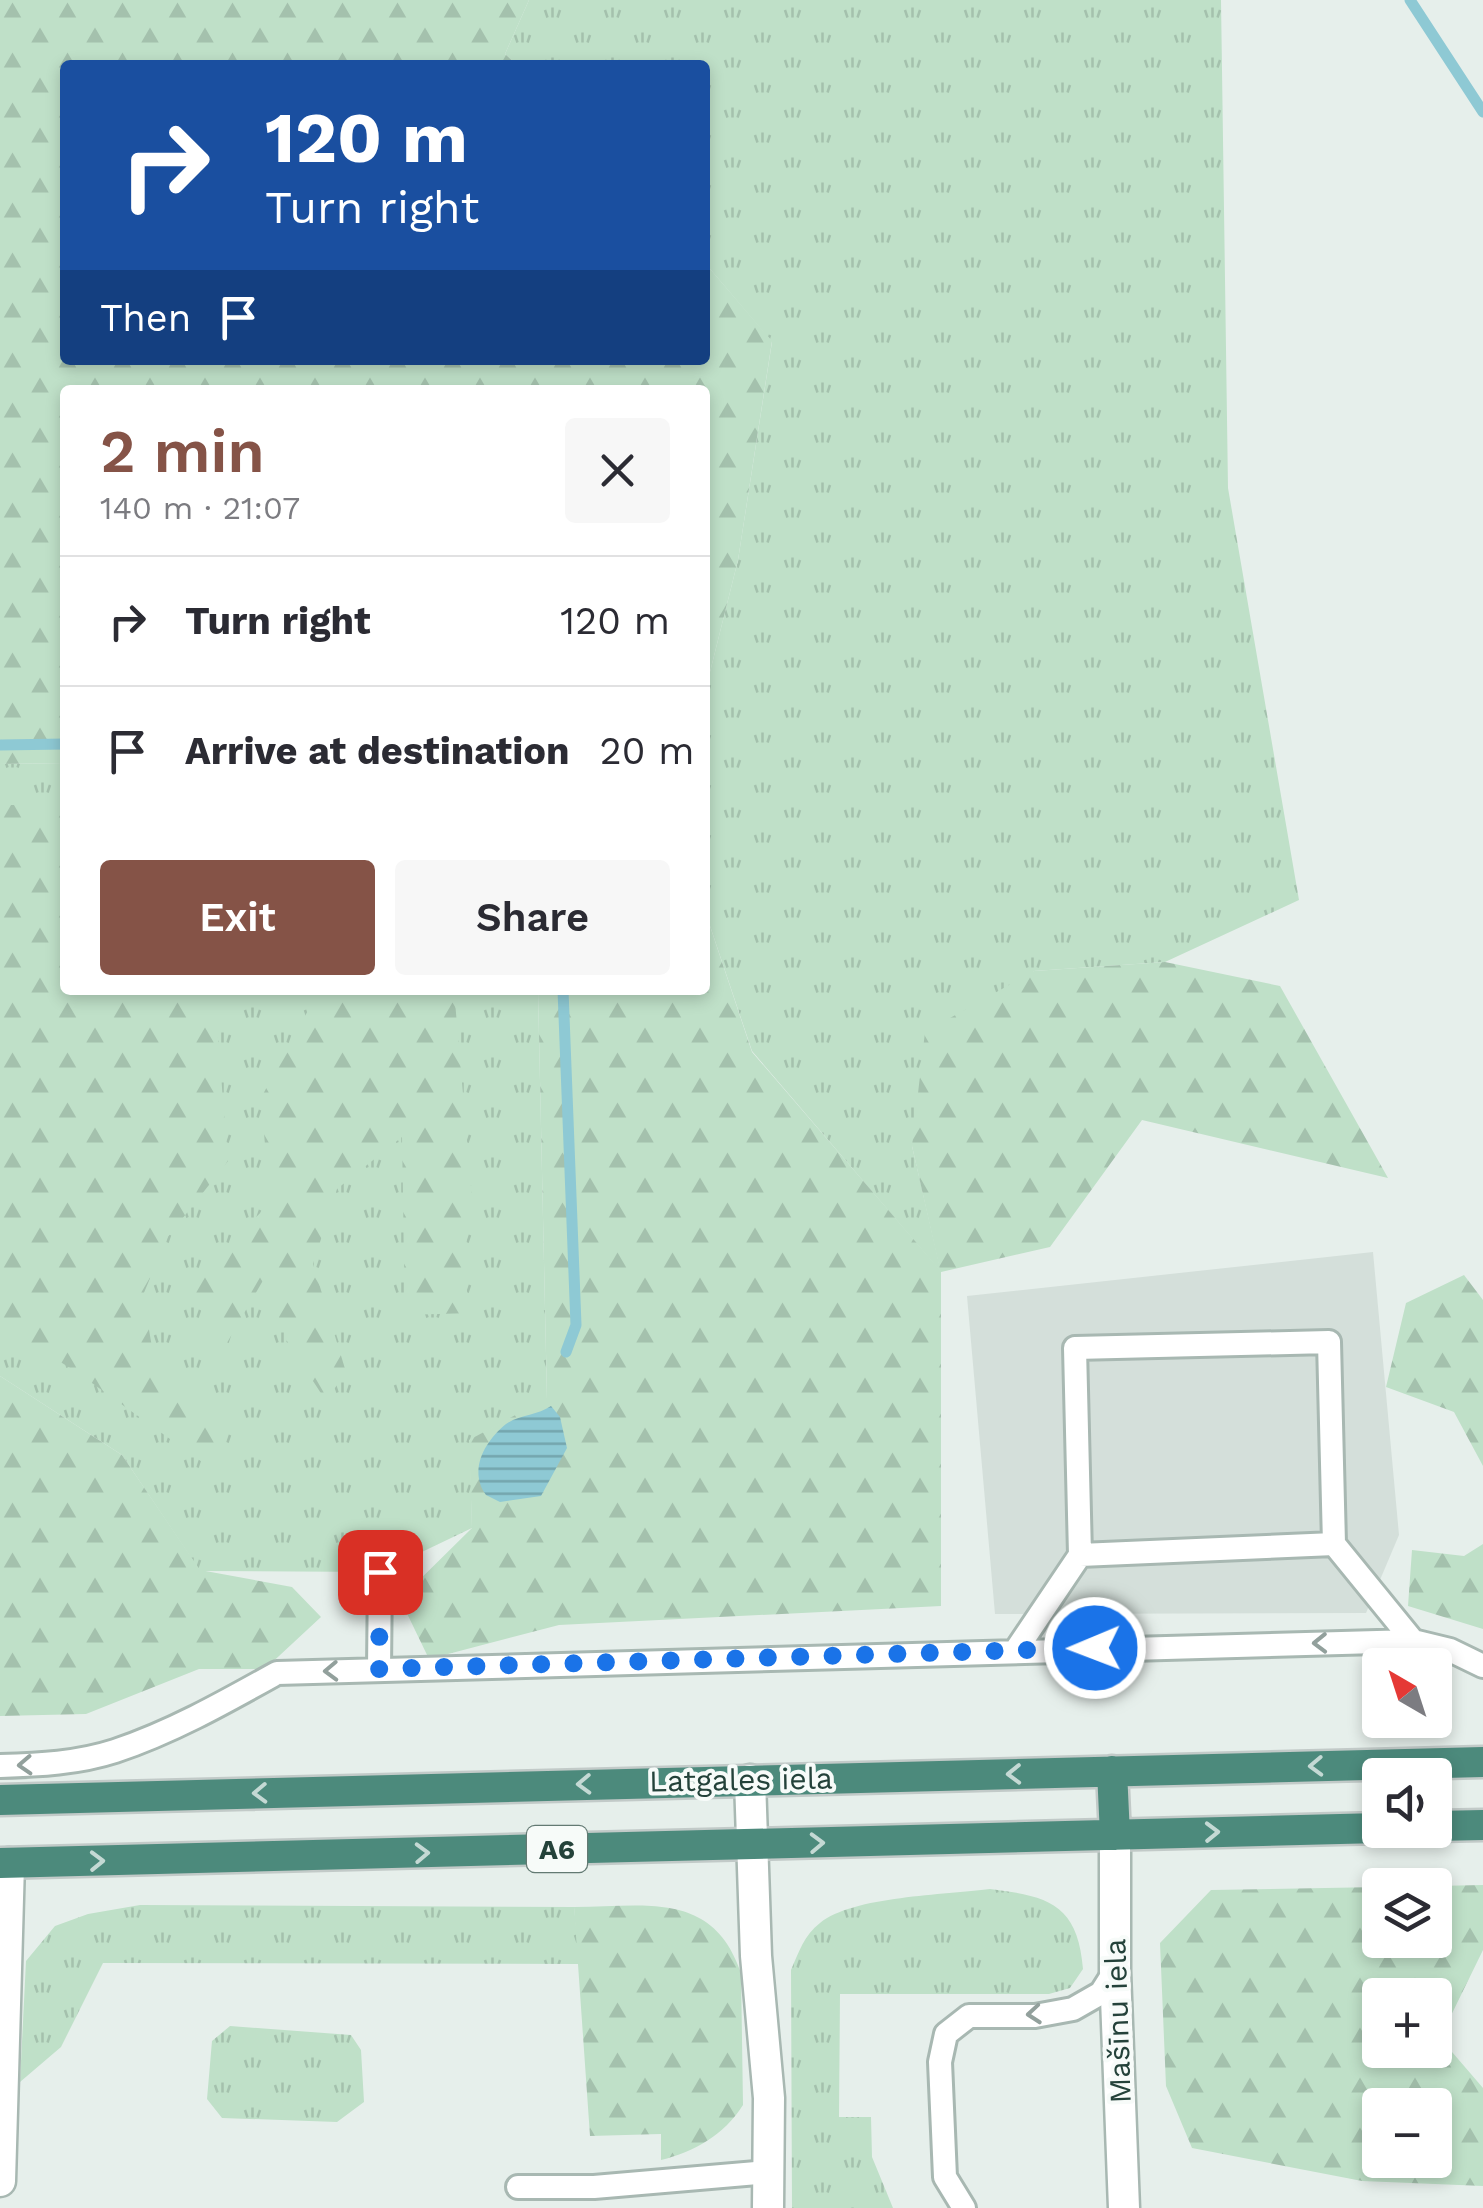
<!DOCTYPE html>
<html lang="en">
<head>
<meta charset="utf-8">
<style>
  body { margin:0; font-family:"Work Sans",sans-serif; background:#f7f7f7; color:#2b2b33; height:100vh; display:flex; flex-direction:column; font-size:38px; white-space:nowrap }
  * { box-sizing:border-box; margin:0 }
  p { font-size:32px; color:#7c7c81 }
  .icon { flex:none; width:55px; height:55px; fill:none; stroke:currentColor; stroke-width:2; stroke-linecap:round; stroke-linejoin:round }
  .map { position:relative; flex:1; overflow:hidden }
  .sheet { position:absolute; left:60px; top:385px; width:650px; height:610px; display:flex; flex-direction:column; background:#fff; border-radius:10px; box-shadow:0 5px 15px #0003 }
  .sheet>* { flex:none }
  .guide { position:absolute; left:60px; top:60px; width:650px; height:305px; border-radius:10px; box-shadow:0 5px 15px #0003; background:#1a4fa0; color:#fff; overflow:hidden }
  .needle { width:65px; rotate:321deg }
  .controls { position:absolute; left:1362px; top:1648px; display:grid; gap:20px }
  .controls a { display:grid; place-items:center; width:90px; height:90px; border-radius:10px; background:#fff; box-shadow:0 5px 15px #0003; font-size:50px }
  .pin { position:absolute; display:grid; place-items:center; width:85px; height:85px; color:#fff; margin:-42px; border-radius:20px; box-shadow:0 5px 15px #0006 }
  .me { position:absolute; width:110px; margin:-55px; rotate:269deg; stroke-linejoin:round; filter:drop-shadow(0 0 8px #0008) }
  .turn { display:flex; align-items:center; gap:35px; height:210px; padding:0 40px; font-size:45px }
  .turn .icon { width:130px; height:130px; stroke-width:2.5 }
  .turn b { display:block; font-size:70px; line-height:85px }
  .then { display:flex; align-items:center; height:95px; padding:0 40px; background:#0003; gap:20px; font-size:38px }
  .round { display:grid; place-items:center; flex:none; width:105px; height:105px; border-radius:10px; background:#f7f7f7 }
  .overview { display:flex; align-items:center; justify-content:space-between; height:170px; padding:0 40px }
  h1 { font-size:60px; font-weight:600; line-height:75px; color:#855347 }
  .action { display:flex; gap:20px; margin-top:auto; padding:20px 40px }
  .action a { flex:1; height:115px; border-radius:10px; background:#855347; color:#fff; font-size:40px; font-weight:600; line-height:115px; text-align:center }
  .action a+a { background:#f7f7f7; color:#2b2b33 }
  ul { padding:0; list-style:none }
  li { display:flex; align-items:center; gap:30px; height:130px; padding:0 40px; border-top:2px solid #e1e1e2 }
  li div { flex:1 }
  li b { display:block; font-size:38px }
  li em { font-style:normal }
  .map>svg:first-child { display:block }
</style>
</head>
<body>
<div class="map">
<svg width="1483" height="2208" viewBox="0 0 1483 2208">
  <defs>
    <pattern id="grass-tufts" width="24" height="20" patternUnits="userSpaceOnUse" patternTransform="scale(2.5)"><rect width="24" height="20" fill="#bfe0c8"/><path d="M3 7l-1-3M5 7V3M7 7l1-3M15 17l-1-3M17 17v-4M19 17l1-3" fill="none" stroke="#a4c1ad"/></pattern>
    <pattern id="forest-firs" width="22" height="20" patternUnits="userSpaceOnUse" patternTransform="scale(2.5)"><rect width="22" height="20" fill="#bfe0c8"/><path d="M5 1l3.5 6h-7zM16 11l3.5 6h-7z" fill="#a4c1ad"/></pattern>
    <pattern id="water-rules" width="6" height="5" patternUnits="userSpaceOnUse" patternTransform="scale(2.5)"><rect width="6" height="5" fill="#8ec9d4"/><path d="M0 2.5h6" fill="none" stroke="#74a5ad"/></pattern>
  </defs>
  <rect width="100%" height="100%" fill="#e6efeb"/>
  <path fill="#d4dfda" d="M1373,1252L1399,1535L1366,1613L995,1614L967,1296Z"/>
  <path fill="url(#grass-tufts)" d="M529,0H1221L1228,488L1299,900L1165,962L1034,971L912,1146L941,1272L752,1051L705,911V692L738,560L772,342L705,263V65H517L505,54Z
    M65,763V990H538L547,1399L470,1440L472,1528L380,1572L200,1571L122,1455L0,1376V764Z
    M990,1889C1048,1896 1078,1904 1083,1969L1070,1988L1049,1994H840L839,2117H871L872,2157L893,2208H792L791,1970C799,1952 804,1935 820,1923C853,1896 945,1895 990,1889Z
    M140,1905L574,1907L580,1964L103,1963L61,2047L20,2082L26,1961L55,1926L88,1914Z
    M230,2026L351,2035L361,2050L364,2102L337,2122L222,2118L207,2099L212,2041Z"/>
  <path fill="url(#forest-firs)" fill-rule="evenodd" d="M0,0H529L505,54L517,65H65V360H705V263L772,341L738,560L705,692V390H65V763L0,764Z
    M0,805H65V990H214L228,1161L167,1238L143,1295L153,1353L171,1375L230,1425L216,1472L78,1373L0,1324Z
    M705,911L752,1052L940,1270L912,1146L925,1032L1034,971L1165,962L1280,986L1388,1178L1142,1120L1050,1247L941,1272V1606L559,1625L429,1659L400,1599L472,1528L469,1440L547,1398L538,990H705Z
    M319,990H454L472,1198L463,1269L471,1313L405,1315L402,1137L337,1189L313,1264L346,1372L326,1401L287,1341L265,1277L220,1355L190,1284L270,1203L261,1098Z
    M1464,1275L1483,1300V1466L1454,1412L1386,1387L1406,1303Z
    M0,1376L122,1455L200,1570L292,1587L321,1617L265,1669H199L86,1714L0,1716Z
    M1483,1544V1629L1408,1606L1412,1550L1464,1556Z
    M1483,1885V1950L1440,2038L1483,2088V2186L1362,2181L1192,2148L1166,2086L1160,1943L1211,1890L1380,1887V1940H1435V1886ZM1380,1995H1435V2050H1380ZM1380,2105H1435V2160H1380Z
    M574,1907C645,1907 713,1890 741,1973L743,2105C724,2135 694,2152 661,2160V2134L590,2136Z"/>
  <path fill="url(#water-rules)" d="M551,1406L560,1417L567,1448L541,1496L500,1502L486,1495C468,1470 485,1441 506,1424C519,1415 538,1415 551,1406Z"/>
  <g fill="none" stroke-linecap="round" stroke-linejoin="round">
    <path stroke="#8ec9d4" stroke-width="11" d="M1410,0L1483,112
      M0,745L65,744
      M563,990L576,1325L566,1352"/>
    <defs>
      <path id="service" d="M1080,1555L1075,1348L1329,1342L1334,1544
        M1016,1650L1080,1555L1334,1544L1413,1641
        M379,1669L380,1572
        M0,1766C39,1765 78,1763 115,1751C172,1732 225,1702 277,1673L1413,1641L1450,1650L1483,1666
        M518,2187H594L768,2172
        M964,2208L945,2177L940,2062L946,2034L969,2016H1035L1073,2009L1101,1993L1115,1971"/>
      <path id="minor" d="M750,1780L756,1956L769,2098L768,2208
        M1115,1835V1971L1124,2208
        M0,2181L9,1863"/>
      <path id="trunk" d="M1112,1771L1115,1835
        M0,1800L1483,1762
        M1435,1826L1483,1825
        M0,1863L1380,1828"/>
    </defs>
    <use href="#service" stroke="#a8b8b2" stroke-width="28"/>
    <use href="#minor" stroke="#a8b8b2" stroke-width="35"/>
    <use href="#trunk" stroke="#c2cac8" stroke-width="35"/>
    <use href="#service" stroke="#fff" stroke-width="22"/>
    <use href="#minor" stroke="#fff" stroke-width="30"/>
    <use href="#trunk" stroke="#4c8a7c" stroke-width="30"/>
  </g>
  <defs><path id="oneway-chevron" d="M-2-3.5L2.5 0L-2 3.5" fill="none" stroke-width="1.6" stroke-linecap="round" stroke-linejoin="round" transform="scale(2.5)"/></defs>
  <g stroke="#92a09c">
    <use href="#oneway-chevron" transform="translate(1320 1643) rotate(179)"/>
    <use href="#oneway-chevron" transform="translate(331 1671) rotate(178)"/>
    <use href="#oneway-chevron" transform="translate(25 1765) rotate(177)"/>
    <use href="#oneway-chevron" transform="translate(1034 2014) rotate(175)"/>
  </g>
  <g stroke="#c4d9d4">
    <use href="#oneway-chevron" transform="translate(1316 1766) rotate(178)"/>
    <use href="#oneway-chevron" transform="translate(1014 1774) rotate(179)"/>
    <use href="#oneway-chevron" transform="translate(584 1784) rotate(178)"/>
    <use href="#oneway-chevron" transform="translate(260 1793) rotate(178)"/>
    <use href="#oneway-chevron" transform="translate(1212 1832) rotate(-1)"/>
    <use href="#oneway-chevron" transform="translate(817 1843) rotate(-2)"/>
    <use href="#oneway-chevron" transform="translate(422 1853) rotate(-2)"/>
    <use href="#oneway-chevron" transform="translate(97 1861) rotate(-1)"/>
  </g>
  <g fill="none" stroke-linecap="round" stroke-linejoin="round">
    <path stroke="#1a73e8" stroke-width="18" stroke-dasharray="0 32.4" d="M380,1572L379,1669L1095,1648"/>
  </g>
  <g text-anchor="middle" stroke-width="8" stroke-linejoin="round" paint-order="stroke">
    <rect fill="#f7fbf9" stroke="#637a73" stroke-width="2.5" x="527" y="1826" width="60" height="46" rx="8"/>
    <g font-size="28" font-weight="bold" fill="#24423a">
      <text x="557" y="1859">A6</text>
    </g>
    <g font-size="30" fill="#24423a" stroke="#f7fbf9">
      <text transform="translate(741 1780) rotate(-1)" y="10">Latgales iela</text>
      <text transform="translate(1118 2021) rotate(-92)" y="10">Mašīnu iela</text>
    </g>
  </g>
</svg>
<div class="controls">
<a><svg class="needle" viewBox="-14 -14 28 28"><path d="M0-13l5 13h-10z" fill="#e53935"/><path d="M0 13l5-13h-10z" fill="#7c7c81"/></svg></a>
<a><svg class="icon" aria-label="sound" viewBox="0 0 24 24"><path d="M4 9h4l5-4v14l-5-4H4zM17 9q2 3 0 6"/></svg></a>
<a><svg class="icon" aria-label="layers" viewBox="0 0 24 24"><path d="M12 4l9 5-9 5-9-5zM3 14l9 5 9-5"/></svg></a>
<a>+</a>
<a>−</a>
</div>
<div class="pin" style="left:380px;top:1572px;background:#d93025"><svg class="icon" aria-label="arrive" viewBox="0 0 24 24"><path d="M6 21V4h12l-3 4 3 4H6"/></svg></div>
<svg class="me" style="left:1095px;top:1648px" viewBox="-20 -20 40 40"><circle r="17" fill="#1a73e8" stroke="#fff" stroke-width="3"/><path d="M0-11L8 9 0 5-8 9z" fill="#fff"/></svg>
<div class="guide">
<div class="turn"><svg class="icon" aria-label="right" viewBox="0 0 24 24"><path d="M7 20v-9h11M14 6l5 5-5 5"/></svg><div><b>120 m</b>Turn right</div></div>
<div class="then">Then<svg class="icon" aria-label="arrive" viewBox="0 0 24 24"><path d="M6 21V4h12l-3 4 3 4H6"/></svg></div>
</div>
<section class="sheet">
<div class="overview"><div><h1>2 min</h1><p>140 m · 21:07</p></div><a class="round"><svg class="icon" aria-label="close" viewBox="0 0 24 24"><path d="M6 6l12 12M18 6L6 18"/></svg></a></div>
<ul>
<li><svg class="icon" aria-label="right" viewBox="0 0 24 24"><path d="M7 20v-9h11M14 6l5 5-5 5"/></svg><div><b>Turn right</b></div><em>120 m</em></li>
<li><svg class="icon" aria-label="arrive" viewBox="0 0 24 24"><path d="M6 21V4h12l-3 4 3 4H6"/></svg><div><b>Arrive at destination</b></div><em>20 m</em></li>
</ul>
<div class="action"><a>Exit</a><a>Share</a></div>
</section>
</div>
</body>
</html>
